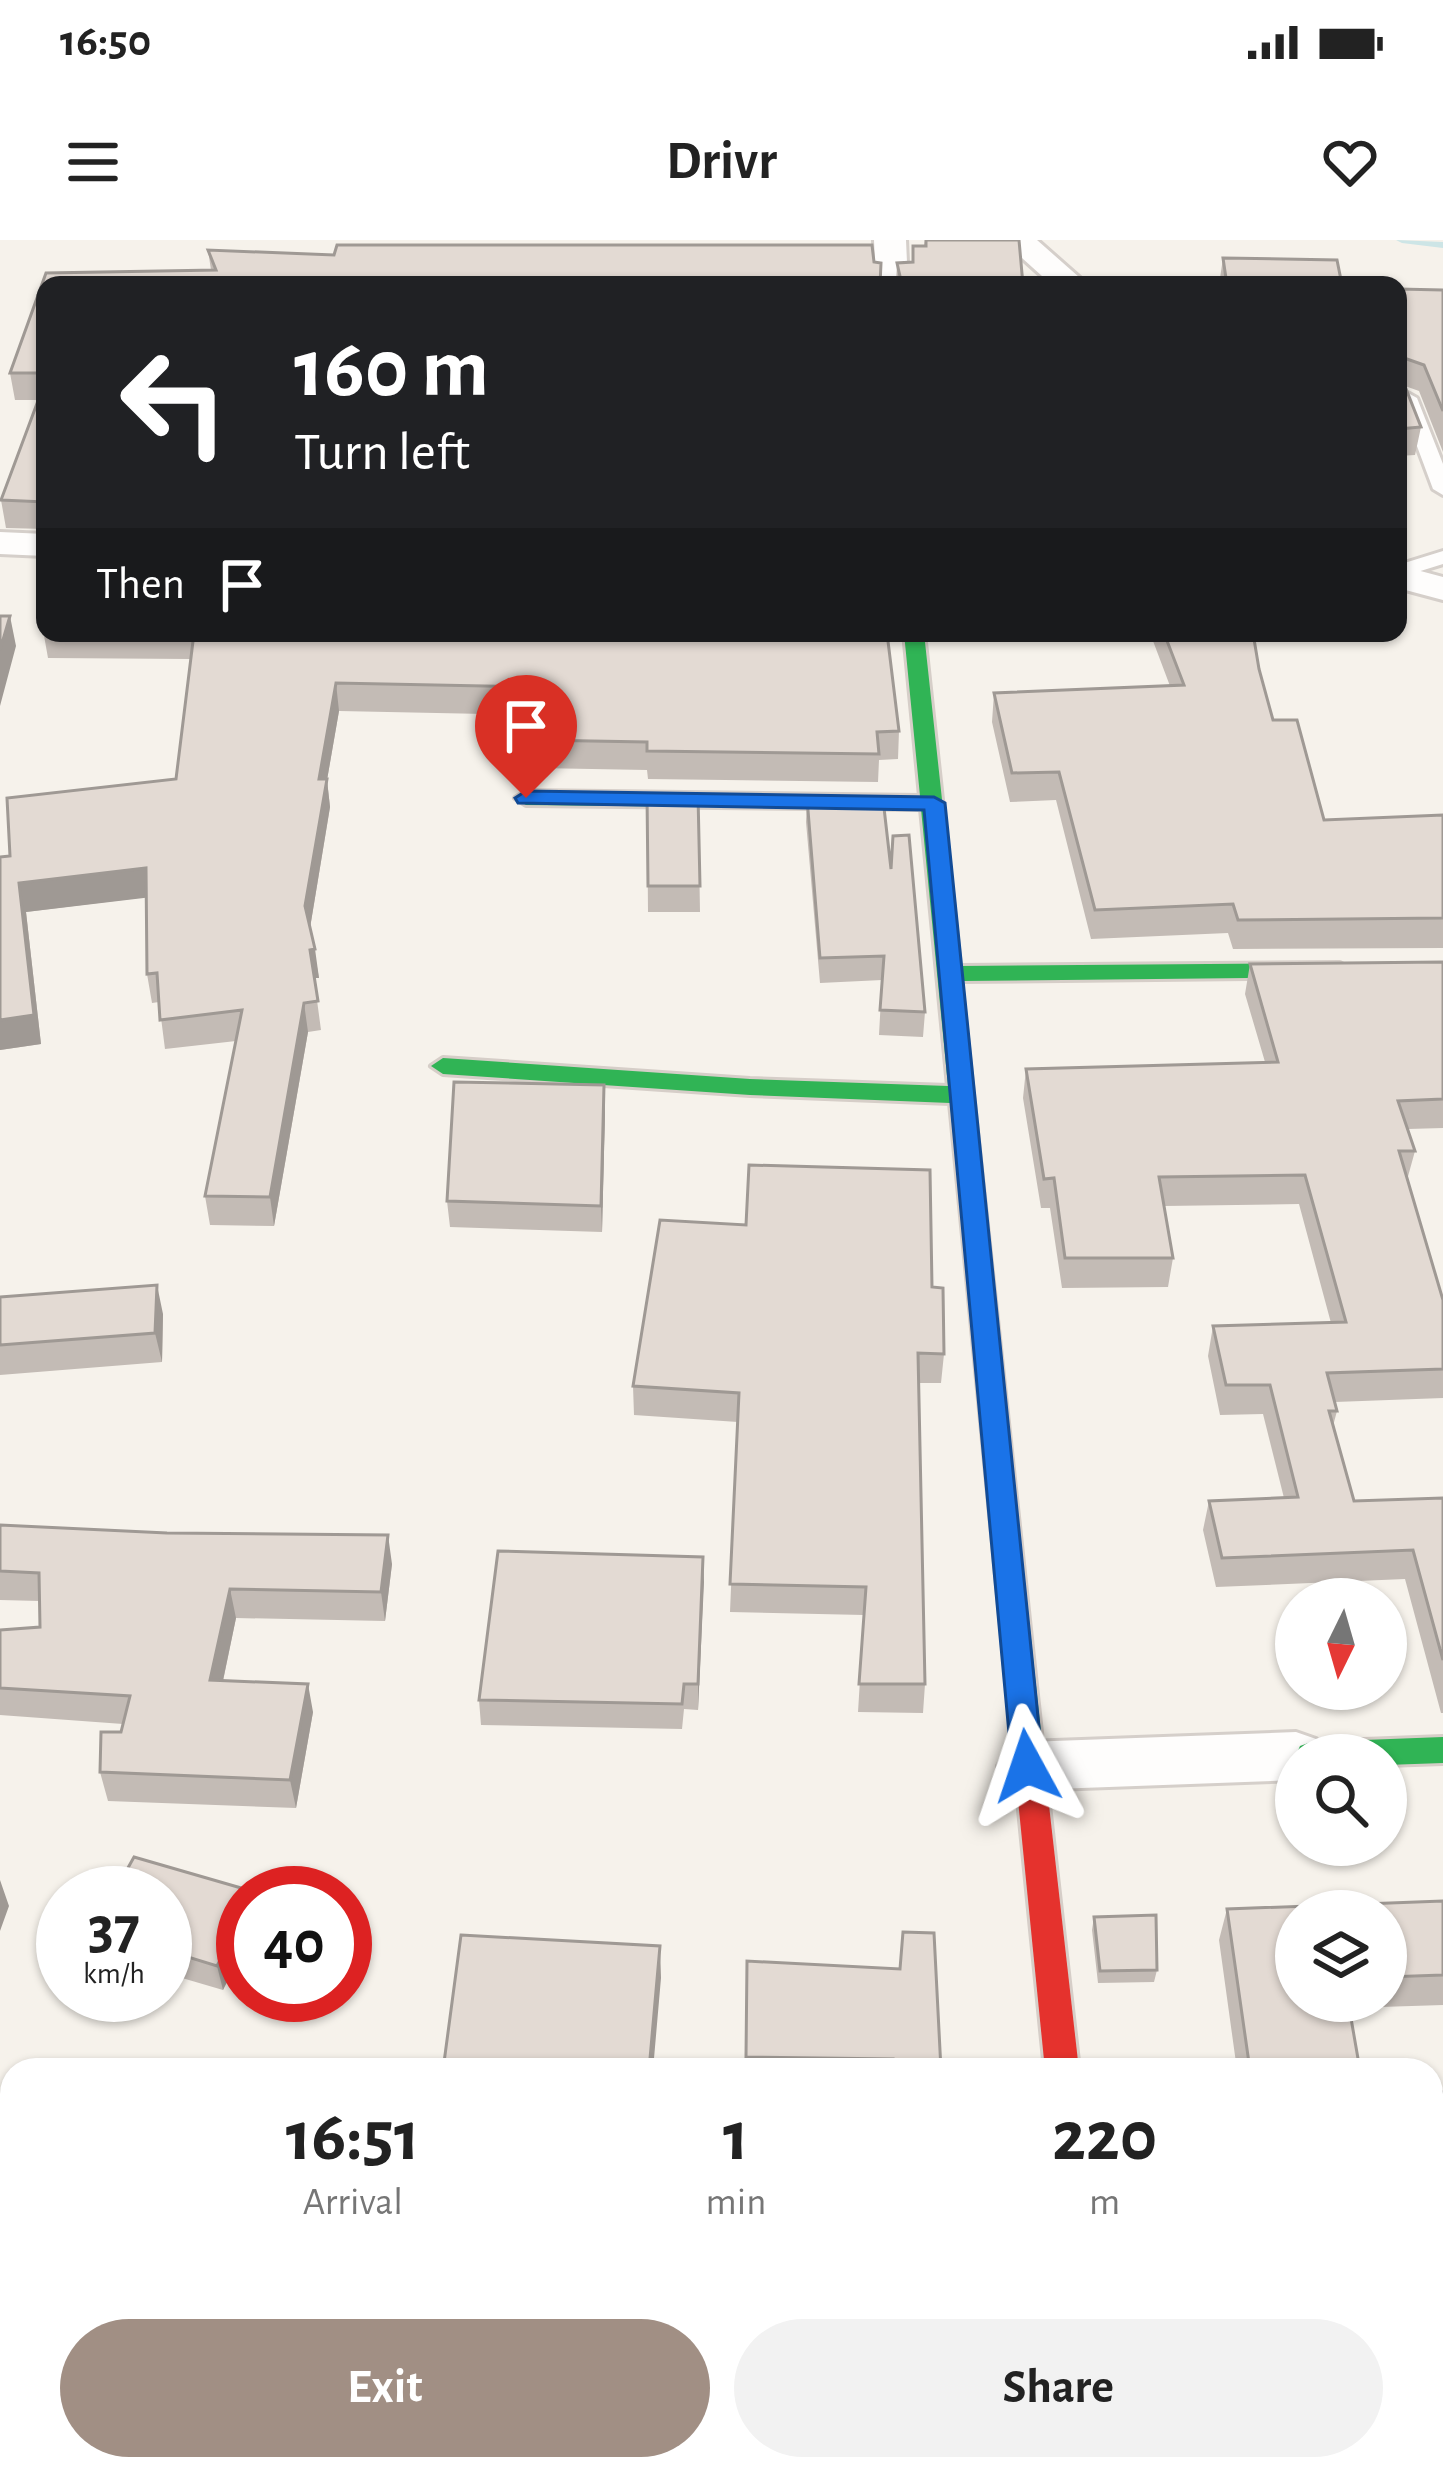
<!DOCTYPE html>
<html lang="en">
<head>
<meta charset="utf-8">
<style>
  body { margin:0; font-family:"Alegreya Sans",sans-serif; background:#f2f2f2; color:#222; height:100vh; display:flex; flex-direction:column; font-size:45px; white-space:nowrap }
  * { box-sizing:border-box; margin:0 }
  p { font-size:39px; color:#767676 }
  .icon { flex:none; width:66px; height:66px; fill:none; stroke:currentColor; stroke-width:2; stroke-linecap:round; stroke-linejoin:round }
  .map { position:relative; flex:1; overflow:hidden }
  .details { position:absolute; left:0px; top:1818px; width:1443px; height:423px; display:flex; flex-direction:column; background:#fff; border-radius:36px 36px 0 0; box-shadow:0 3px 9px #0004 }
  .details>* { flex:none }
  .top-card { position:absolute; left:36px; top:36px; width:1371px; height:366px; border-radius:24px; box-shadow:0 3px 9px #0004; background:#202124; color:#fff; overflow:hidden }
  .needle { width:78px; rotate:185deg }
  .buttons { position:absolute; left:1275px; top:1338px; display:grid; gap:24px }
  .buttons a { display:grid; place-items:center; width:132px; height:132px; border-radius:50%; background:#fff; box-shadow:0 3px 9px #0004; font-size:60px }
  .speed { position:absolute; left:36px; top:1626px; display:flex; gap:24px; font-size:60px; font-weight:700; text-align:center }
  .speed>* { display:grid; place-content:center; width:156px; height:156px; border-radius:50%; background:#fff; box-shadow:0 3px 9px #0004; line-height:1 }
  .speed small { font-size:30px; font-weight:400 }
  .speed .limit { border:18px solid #d22; background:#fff; color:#111 }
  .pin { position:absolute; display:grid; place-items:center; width:102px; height:102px; color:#fff; margin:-123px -51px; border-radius:50% 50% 50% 0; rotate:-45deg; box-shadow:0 0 12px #0007 }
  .pin .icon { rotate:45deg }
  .me { position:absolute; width:132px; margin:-66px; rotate:355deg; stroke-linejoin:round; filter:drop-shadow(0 0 9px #0008) }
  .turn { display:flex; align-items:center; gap:42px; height:252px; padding:0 60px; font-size:54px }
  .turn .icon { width:156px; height:156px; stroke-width:2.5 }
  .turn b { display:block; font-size:84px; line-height:102px }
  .then { display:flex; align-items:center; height:114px; padding:0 60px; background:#0003; gap:24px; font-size:45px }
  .eta { display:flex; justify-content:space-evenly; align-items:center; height:204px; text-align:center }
  .eta b { font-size:72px; font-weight:700; line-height:84px }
  .action { display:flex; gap:24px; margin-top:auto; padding:24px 60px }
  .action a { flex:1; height:138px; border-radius:72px; background:#a18f84; color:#fff; font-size:48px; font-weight:700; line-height:138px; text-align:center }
  .action a+a { background:#f2f2f2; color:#222 }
  .status { display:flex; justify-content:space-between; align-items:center; height:84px; padding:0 60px; background:#fff; direction:ltr }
  .status svg { height:33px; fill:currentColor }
  header { display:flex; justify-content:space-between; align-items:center; height:156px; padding:0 60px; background:#fff; font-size:54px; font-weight:700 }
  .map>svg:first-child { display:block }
</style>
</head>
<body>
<div class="status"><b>16:50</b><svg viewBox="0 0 49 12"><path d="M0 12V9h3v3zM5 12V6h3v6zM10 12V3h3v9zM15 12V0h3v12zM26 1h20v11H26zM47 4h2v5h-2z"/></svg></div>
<header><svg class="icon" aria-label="menu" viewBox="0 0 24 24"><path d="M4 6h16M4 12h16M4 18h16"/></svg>Drivr<svg class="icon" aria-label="heart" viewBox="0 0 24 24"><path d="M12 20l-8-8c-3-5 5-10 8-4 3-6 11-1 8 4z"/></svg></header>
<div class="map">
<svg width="1443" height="2240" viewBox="0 0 1443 2240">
  <rect width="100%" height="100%" fill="#f6f2eb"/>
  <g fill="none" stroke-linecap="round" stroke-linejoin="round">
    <path fill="#cde5e6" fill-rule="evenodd" d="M1396,0L1443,2V8L1402,3Z"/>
    <defs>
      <path id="lane" d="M1408,153L1417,158L1443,224V255L1433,249L1399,158Z
        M1443,311V324L1398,338V325Z"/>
      <path id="street" d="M874,0H906L908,45H876Z
        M1002,0H1037L1088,45H1052Z
        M0,292L45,294V316L0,314Z
        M1398,325L1443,337V360L1398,348Z
        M1296,1492L1316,1499L1324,1515H1296V1540L1027,1550L1007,1543L998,1526L1007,1509L1027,1502Z
        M1072,2229H1142L1144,2240H1074Z"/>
      <path id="fast" d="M904,393H924L960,726L1340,723L1352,730L1340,737L961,741L1045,1530L1041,1539L1030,1543L1019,1539L1015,1530L950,863L750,855L443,834L431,826L443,818L750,839L948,846L921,569L526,565L515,558L526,551L920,556Z
        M1443,1497V1523L1386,1525V1515H1296L1300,1506L1311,1502Z"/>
      <path id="jam" d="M1030,1517L1041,1521L1045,1530L1079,1830H1045L1015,1530L1019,1521Z"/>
    </defs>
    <use href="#lane" stroke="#d5cfca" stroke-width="6"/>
    <use href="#street" stroke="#d5cfca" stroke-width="6"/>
    <use href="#fast" stroke="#d6cec8" stroke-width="6"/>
    <use href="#jam" stroke="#d6cec8" stroke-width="6"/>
    <use href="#lane" fill="#fefdfc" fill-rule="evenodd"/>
    <use href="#street" fill="#fefdfc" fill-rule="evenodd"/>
    <use href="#fast" fill="#30b455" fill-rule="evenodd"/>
    <use href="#jam" fill="#e5322d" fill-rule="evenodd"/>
  </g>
  <path fill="#c3bbb5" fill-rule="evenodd" d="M925,0H1019L1023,45H896L897,23L913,22L924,6Z
    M337,5H872L874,22L881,23L880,45H45V289L6,288L1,260L38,160H15L10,133L46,33L211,30L208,10L334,15Z
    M1223,18L1342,45H1219Z
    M1398,49L1443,50V212L1419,151L1405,146L1421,187L1415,215L1398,216Z
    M45,383V393H887L899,491L898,519L879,520L878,542L648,539L647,530L537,528L535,500L538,475L339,471L327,540L330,567L310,688L319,738H314L321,790L308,792L274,986L210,985L205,956L236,801L165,809L159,762L152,763L147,734L146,657L26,672L41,804L0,810V617L10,616L176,539L190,419L48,418L43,390Z
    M1150,393H1253L1259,429L1273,480L1324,580L1443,575V708L1233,709L1228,693L1091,699L1056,560L1010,562L992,482L994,453L1170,446Z
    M647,554L698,555L700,672H648Z
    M807,558L891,629L925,772L923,797L879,795L882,740L820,743L806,582Z
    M1443,722V888L1408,889L1415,911L1407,940L1443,1060V1158L1335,1162L1337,1171L1333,1186L1354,1261L1443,1258V1473H1441L1405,1339L1216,1347L1203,1290L1209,1261L1284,1258L1263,1174L1220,1175L1208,1116L1213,1086L1331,1083L1299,964L1164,966L1173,1018L1168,1047L1062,1048L1050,968H1041L1023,858L1026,829L1265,822L1245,754L1250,724Z
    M605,872L602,992L450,987L447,961Z
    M932,1047L944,1114L941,1143H919L925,1444L923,1473L858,1472L864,1375L730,1372L738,1182L634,1175L633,1146Z
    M0,1057L163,1074L162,1122L0,1135Z
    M0,1285L392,1324L385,1381L236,1378L223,1441L313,1472L296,1568L108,1561L100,1532L121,1492L123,1484L0,1475V1390L40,1387V1361L0,1360Z
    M703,1317L698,1470L684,1469L682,1489L481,1485L479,1460Z
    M255,1652L223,1750L165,1733V1653Z
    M1443,1661V1765L1349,1768L1360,1830H1237L1219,1700L1227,1669ZM1386,1671V1761H1296Z
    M1094,1677L1157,1730L1154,1742L1098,1743L1092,1690Z
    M747,1721L941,1830H746Z
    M1431,1852H1443V1989H1431Z
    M726,2229H879V2240H726Z"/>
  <path fill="#9f9994" d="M10,376L16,406L0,466V410Z
    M336,443L339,471L327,540L330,567L309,694L305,666L319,539Z
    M146,628L152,657L26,672L41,804L0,810V780L19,643Z
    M315,709L319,738H314L310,710Z
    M304,763L308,792L274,986L270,957Z
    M604,845L605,872L602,992L601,966Z
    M157,1045L163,1074L162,1122L155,1093Z
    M388,1295L392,1324L385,1381L381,1352Z
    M703,1317L704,1342L698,1470V1444Z
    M230,1349L236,1378L217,1469L210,1440Z
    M308,1444L313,1472L296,1568L290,1540Z
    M0,1640L9,1666L0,1691Z
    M243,1675V1711L223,1750L217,1726Z
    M660,1706L661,1738L653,1830H649Z"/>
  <path fill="#e3dad3" stroke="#9f9994" stroke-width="3" d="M926,0H1019L1023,45H902L897,23L913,22V6H926Z
    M337,5H872L874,22L881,23L880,45H45V133H10L46,33L216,30L208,10L334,15Z
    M1223,18L1337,20L1342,45H1227Z
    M1398,49L1443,50V171L1424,125L1404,118L1399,131L1421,187L1398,189Z
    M45,142V262L1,260Z
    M0,376H10L0,410Z
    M194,393H887L899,491L877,492L879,514L647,511V502L535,500L541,447L336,443L319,539H327L305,666L315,709L310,710L318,761L304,763L270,957L205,956L242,770L160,780L157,733L147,734L146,628L19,643L34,775L0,780V617L10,616L7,558L176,539Z
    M1164,393H1253L1259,429L1273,480H1297L1324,580L1443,575V678L1238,680L1233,664L1095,670L1059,532L1012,533L994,453L1184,445Z
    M647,554L698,555L700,646H648Z
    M807,558L883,559L891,629L893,596L909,595L925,772L880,770L884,716L820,718Z
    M1443,722V859L1398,861L1415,911H1399L1443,1060V1129L1327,1133L1337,1171H1329L1354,1261L1443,1258V1420L1413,1310L1222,1318L1209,1261L1298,1257L1270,1145H1226L1213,1086L1346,1082L1305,935L1159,937L1173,1018H1065L1054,938L1044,939L1026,829L1278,822L1250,724Z
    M454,842L604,845L601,966L447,961Z
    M749,925L930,930L932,1047L943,1048L944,1114L918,1113L925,1444H859L866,1347L730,1344L739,1153L633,1146L660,980L746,985Z
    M157,1045L155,1093L0,1105V1057Z
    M0,1285L167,1293L388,1295L381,1352L230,1349L210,1440L308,1444L290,1540L100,1532L101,1492H121L130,1456L0,1448V1390L40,1387L39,1333L0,1331Z
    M498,1311L703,1317L698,1444H684L682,1464L479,1460Z
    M134,1617L255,1652L243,1653V1675L217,1726L165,1710V1653H114Z
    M1443,1661V1735L1386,1737V1671H1296V1761H1348L1360,1830H1250L1227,1669Z
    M1156,1675L1157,1730L1100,1731L1094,1677Z
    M903,1692L934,1693L941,1830H892L893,1819L746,1817L747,1721L900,1729Z
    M461,1695L660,1706L649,1830H443Z
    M1431,1852H1443V1960H1431Z
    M462,2229H626L625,2240H461Z
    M726,2229H879V2234L726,2235Z
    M908,2229H1002L1003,2240H908Z"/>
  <path fill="#1a73e8" stroke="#114b97" stroke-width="3" d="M526,551L934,557L945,563L1043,1526L1038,1536L1027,1539L1016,1536L1012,1526L924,570L518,563L515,558Z"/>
</svg>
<div class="buttons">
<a><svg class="needle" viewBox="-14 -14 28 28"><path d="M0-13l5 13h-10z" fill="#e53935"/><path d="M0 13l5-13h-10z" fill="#767676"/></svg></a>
<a><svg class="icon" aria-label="search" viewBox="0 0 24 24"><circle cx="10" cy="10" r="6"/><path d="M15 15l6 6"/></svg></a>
<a><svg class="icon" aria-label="layers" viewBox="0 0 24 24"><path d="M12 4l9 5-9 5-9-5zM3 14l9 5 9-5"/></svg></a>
</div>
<div class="speed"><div>37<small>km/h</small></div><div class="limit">40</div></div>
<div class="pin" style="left:526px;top:558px;background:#d93025"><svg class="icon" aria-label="arrive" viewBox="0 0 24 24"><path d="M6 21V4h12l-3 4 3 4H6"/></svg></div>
<svg class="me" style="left:1027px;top:1526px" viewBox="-20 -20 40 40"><path d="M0-17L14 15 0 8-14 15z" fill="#1a73e8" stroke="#fff" stroke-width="4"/></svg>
<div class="top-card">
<div class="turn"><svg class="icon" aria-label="left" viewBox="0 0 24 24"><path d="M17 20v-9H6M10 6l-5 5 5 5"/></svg><div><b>160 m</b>Turn left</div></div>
<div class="then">Then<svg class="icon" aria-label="arrive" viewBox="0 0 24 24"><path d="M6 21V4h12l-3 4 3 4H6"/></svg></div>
</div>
<section class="details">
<div class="eta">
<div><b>16:51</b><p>Arrival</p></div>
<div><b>1</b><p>min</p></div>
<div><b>220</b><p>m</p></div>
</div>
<div class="action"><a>Exit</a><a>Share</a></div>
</section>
</div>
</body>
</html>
